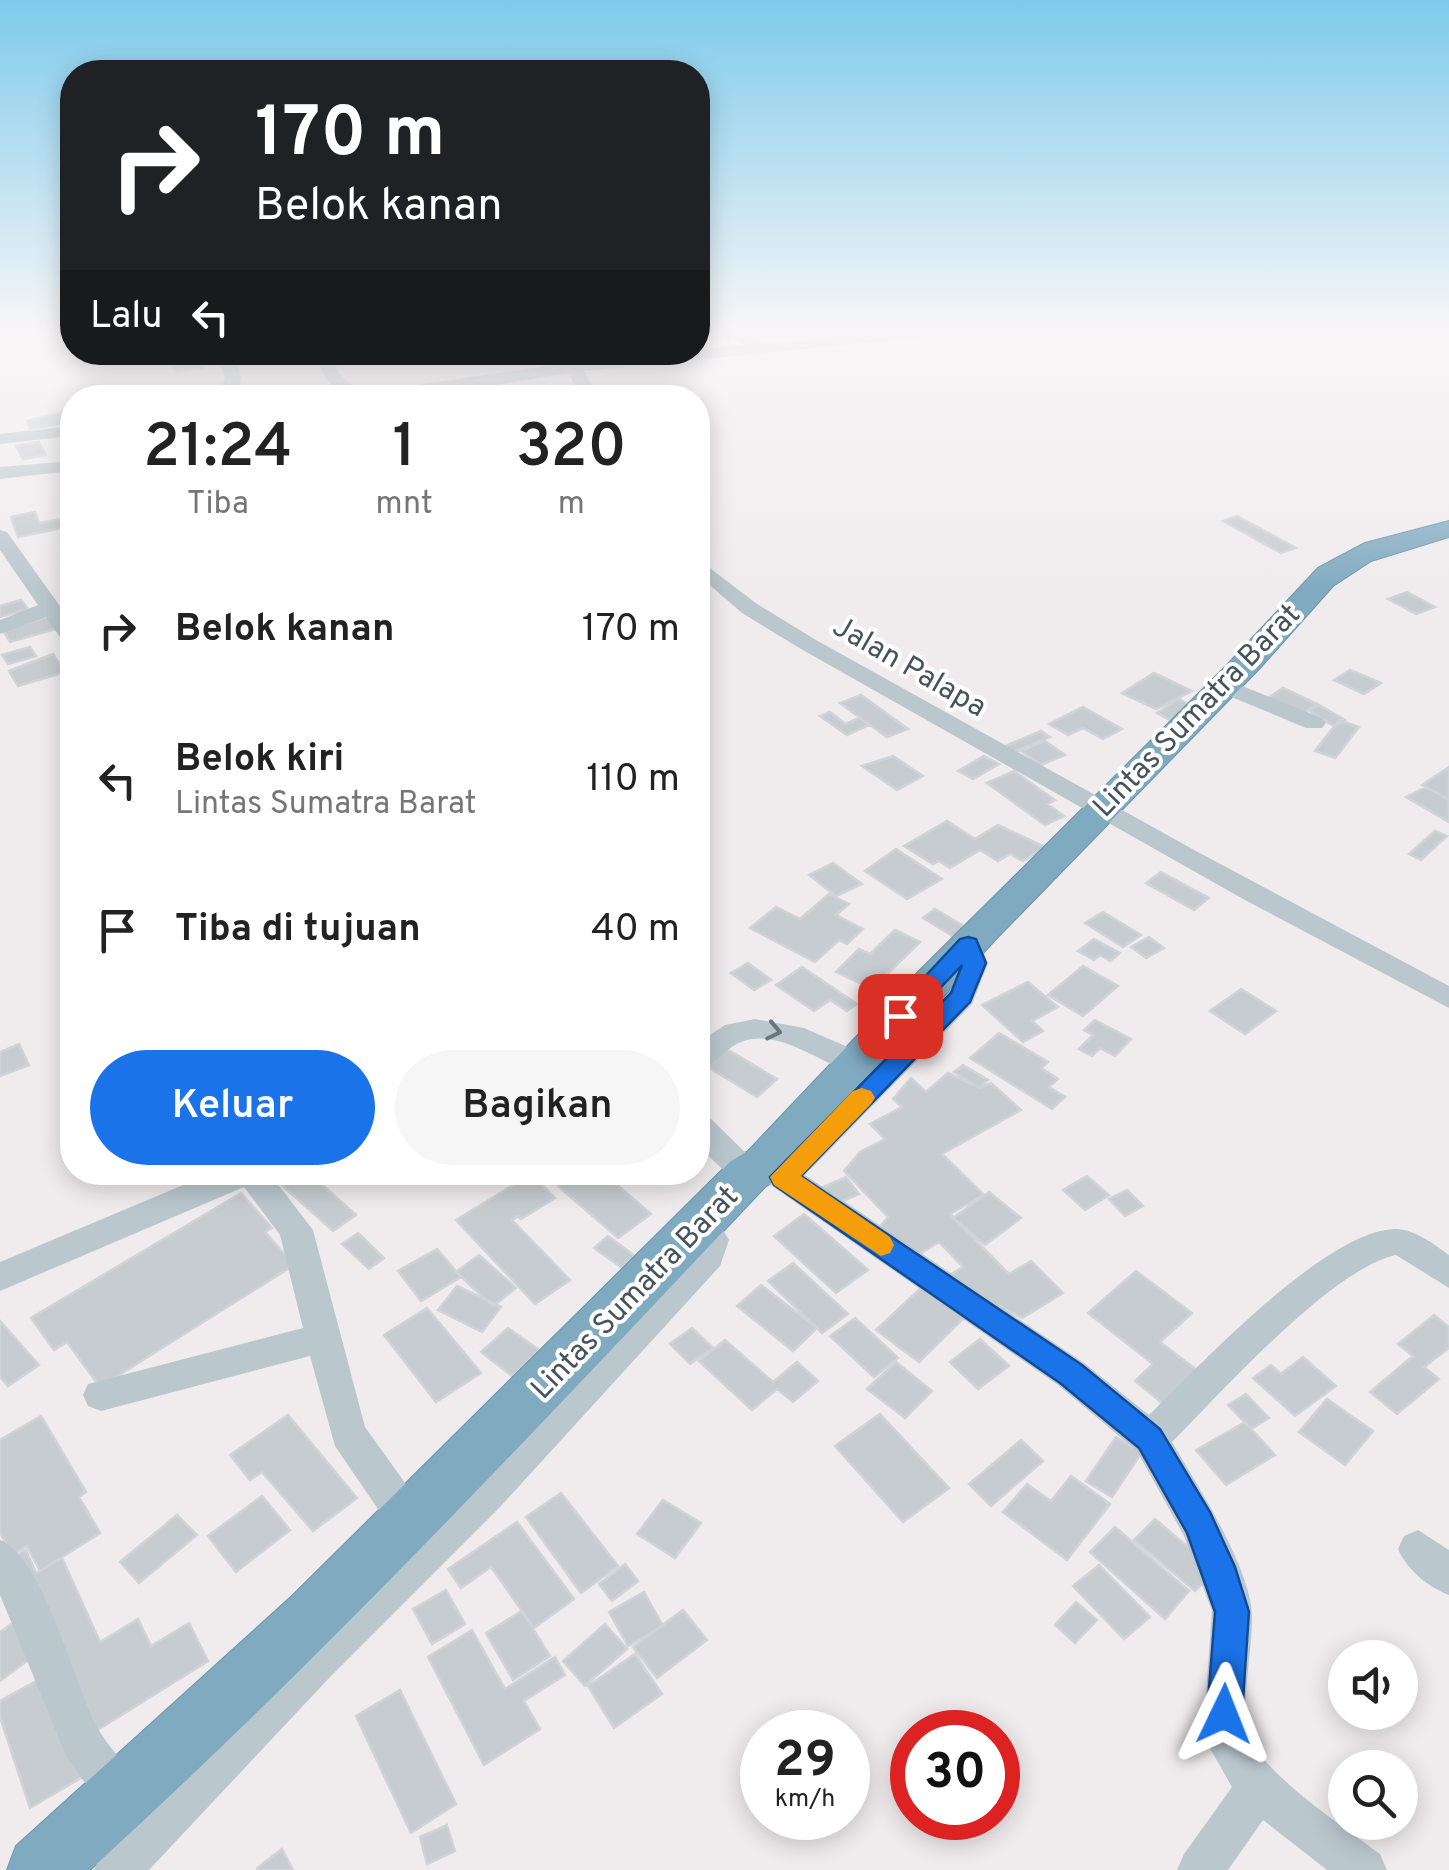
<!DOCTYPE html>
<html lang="id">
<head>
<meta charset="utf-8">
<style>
  body { margin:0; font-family:Overpass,sans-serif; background:#f6f6f6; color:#222; height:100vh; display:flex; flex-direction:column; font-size:38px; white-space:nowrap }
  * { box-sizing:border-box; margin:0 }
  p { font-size:32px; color:#767676 }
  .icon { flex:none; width:55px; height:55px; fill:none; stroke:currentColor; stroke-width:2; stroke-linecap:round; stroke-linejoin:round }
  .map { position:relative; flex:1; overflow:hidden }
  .drawer { position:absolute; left:60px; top:385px; width:650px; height:800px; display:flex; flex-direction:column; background:#fff; border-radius:40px; box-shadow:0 5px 25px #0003 }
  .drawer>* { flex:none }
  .top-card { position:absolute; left:60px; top:60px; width:650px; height:305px; border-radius:40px; box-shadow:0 5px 25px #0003; background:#202124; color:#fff; overflow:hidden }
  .buttons { position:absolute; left:1328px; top:1640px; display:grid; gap:20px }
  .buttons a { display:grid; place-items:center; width:90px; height:90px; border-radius:50%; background:#fff; box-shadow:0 5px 25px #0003; font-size:50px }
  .speed { position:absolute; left:740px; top:1710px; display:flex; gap:20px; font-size:50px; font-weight:700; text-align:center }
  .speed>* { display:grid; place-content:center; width:130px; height:130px; border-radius:50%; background:#fff; box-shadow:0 5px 25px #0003; line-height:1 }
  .speed small { font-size:25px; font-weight:400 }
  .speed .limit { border:15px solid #d22; background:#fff; color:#111 }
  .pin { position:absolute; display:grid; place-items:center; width:85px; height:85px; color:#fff; margin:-42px; border-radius:20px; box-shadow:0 5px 15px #0006 }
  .me { position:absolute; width:110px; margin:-55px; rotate:2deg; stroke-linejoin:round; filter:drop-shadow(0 0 8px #0008) }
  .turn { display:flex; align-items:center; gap:35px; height:210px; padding:0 30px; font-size:45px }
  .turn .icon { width:130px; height:130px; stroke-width:2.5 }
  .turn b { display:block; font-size:70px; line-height:85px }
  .then { display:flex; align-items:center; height:95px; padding:0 30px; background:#0003; gap:20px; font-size:38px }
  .eta { display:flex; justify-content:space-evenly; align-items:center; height:170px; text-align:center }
  .eta b { font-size:60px; font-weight:600; line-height:70px }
  .action { display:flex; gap:20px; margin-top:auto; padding:20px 30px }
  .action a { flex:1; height:115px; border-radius:60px; background:#1a73e8; color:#fff; font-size:40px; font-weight:600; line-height:115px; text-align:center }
  .action a+a { background:#f6f6f6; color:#222 }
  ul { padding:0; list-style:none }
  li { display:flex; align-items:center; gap:30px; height:150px; padding:0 30px }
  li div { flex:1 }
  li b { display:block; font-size:38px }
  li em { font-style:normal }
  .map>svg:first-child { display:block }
</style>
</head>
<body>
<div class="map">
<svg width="1449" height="1870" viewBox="0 0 1449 1870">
  <rect width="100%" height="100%" fill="#f0eced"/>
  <path fill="#c6ccd0" stroke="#d0d4d9" stroke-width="2.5" d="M202,358L205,362L198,363L202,368L176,372L170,364Z
    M71,410L72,422L30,429L28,421Z
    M39,442L46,455L23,459L16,446Z
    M35,512L39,523L72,517V526L18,537L11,517Z
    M1237,516L1296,548L1281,553L1223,521Z
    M1407,592L1435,607L1416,614L1388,599Z
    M21,600L28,609L0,617V606Z
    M51,616L59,628L10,642L3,630Z
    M30,647L36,656L8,664L2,655Z
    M53,654L65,672L18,686L9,671Z
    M1350,670L1381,683L1364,694L1334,680Z
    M1154,673L1192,691L1156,709L1122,693Z
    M1283,688L1317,704L1302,714L1268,698Z
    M861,695L908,729L887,737L840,703Z
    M1179,699L1192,706L1170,720L1157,713Z
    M1319,705L1345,720L1334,726L1308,710Z
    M1083,707L1122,729L1103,739L1083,728L1068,735L1049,724Z
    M830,712L846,724L859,718L869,725L847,735L820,716Z
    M1339,720L1359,727L1335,758L1315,751Z
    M1041,731L1050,737L1011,753L1003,747Z
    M1045,741L1065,755L1041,765L1021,751Z
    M893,756L923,776L897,790L862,766Z
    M984,756L999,764L973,779L958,771Z
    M1449,767V799L1422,785Z
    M1014,771L1055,800L1047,804L1064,816L1045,825L987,783Z
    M1426,787L1449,800V822L1406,797Z
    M947,821L975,839L998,825L1045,847L1023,861L1010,854L998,861L980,850L950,868L939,861L933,864L904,846Z
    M1435,831L1447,836L1421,860L1409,854Z
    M896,849L942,879L907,899L865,871Z
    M833,863L862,884L836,896L809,875Z
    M1161,872L1209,898L1194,910L1146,883Z
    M829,894L849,904L836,915L863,929L847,944L839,940L815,962L750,928L776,907L800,919Z
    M935,909L967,928L954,937L923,918Z
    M1103,912L1141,935L1123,947L1085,923Z
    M895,930L920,942L872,989L836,972L859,949L870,954Z
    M1149,937L1164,948L1146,958L1131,947Z
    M1094,939L1120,953L1110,961L1100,955L1094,960L1078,951Z
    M748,963L771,980L754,990L731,973Z
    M1083,966L1118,986L1083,1016L1048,995Z
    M802,967L857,1004L847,1011L830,1000L814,1011L776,985Z
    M1028,982L1058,1007L1032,1021L1043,1031L1023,1042L982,1005Z
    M1241,989L1276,1011L1245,1034L1210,1011Z
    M1095,1020L1131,1039L1115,1056L1100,1048L1092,1056L1079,1049L1093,1035L1084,1030Z
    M999,1033L1048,1062L1041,1068L1058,1079L1049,1087L1065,1097L1052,1109L970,1058Z
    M708,1038L777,1079L757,1097L698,1061V1047Z
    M19,1044L29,1065L0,1076V1052Z
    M963,1065L988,1080L979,1088L954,1072Z
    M948,1073L980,1088L991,1083L1021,1110L942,1154L984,1195L950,1214L1009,1274L1031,1261L1063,1293L1022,1318L945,1278L963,1267L939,1242L915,1257L877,1230L888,1217L844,1171L860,1152L885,1139L870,1124L902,1107L893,1099L911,1078L926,1092Z
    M285,1172H317L312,1176L356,1215L333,1231L275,1179Z
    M578,1172H602L651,1214L618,1238L558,1186Z
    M531,1174L555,1198L521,1219L518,1216L512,1220L570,1280L535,1304L456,1220Z
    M1087,1176L1109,1195L1085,1210L1063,1190Z
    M846,1177L859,1194L836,1204L823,1187Z
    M1127,1190L1143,1206L1125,1216L1109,1199Z
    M989,1192L1021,1218L985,1245L953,1218Z
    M241,1193L272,1228L265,1232L294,1265L100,1387L67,1342L54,1350L31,1318Z
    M804,1214L868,1270L836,1293L774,1236Z
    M358,1233L384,1258L369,1269L342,1244Z
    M608,1236L635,1256L622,1268L594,1248Z
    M437,1249L461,1277L421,1301L398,1271Z
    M479,1255L516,1288L493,1306L456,1272Z
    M793,1263L848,1314L822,1333L768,1281Z
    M1136,1271L1192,1313L1160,1342L1202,1374L1167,1407L1135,1381L1153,1364L1088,1313Z
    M761,1285L817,1328L793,1351L737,1306Z
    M924,1285L966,1316L919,1362L876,1330Z
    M457,1286L501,1307L482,1332L438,1310Z
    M427,1308L481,1373L436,1402L384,1335Z
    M1434,1315L1449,1327V1348L1424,1367L1439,1379L1397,1414L1370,1392L1413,1356L1398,1344Z
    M855,1318L898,1358L874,1377L830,1336Z
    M0,1321L39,1365L8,1386L0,1377Z
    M508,1328L539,1350L512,1376L481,1352Z
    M692,1328L713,1348L690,1364L670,1344Z
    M980,1339L1009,1366L978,1389L950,1362Z
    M725,1340L773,1382L797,1362L818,1381L793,1402L777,1389L752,1410L699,1361Z
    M1303,1357L1336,1386L1295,1416L1253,1378L1271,1365L1281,1374Z
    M896,1362L932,1391L905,1418L867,1389Z
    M1246,1394L1269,1418L1251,1429L1228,1405Z
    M1327,1399L1373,1431L1345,1465L1299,1432Z
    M880,1414L949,1488L903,1522L835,1446Z
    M288,1415L357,1498L313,1531L262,1472L250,1480L230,1455Z
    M41,1416L86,1492L79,1497L100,1533L40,1571L27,1546L12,1555L0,1533V1440Z
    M1245,1422L1275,1455L1226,1485L1196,1450Z
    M1116,1437L1142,1452L1112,1497L1086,1481Z
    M1021,1440L1043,1461L991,1506L969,1484Z
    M1071,1476L1110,1504L1067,1560L1003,1512L1027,1484L1051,1501Z
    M561,1493L618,1566L581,1593L526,1517Z
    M262,1496L290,1530L236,1572L208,1536Z
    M663,1500L701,1523L675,1558L637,1534Z
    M177,1515L197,1535L139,1583L120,1562Z
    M1155,1519L1215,1570L1195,1591L1134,1540Z
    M517,1522L574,1599L534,1628L491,1567L461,1588L448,1569Z
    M1115,1527L1189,1591L1165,1619L1090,1552Z
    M26,1550L36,1573L62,1558L100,1642L138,1619L151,1646L189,1623L208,1661L88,1736L12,1558Z
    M625,1564L638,1581L612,1601L599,1584Z
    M1099,1565L1150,1617L1124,1639L1073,1586Z
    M446,1590L465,1624L432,1644L413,1609Z
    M644,1592L663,1626L628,1646L609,1612Z
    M1076,1602L1097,1620L1075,1643L1055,1625Z
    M683,1610L707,1640L657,1678L633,1647Z
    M522,1611L550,1656L513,1680L486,1633Z
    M20,1618L42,1650L0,1681V1632Z
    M605,1624L627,1649L585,1686L563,1661Z
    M472,1630L505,1689L555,1657L565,1675L524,1701L540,1729L484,1765L428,1657Z
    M635,1654L662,1694L614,1728L588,1686Z
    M47,1675L84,1776L30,1808L0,1717V1701Z
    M400,1690L456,1804L411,1833L356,1716Z
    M447,1825L455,1851L427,1864L420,1837Z
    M282,1849L293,1870H258L257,1868Z"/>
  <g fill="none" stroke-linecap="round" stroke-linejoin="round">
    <defs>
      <path id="highway" d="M1449,521V537L1371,561L1333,586L1259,669L995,940L780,1177L765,1187C545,1420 327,1654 90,1870H7L16,1846L292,1596L731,1161L748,1151L911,979L1226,666L1318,568L1365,543Z"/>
    </defs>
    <use href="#highway" stroke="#6b95ac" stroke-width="2"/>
    <path fill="#bac8ce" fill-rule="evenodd" d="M0,329H18L0,336Z
      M711,329C736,329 754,343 771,342C834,341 896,329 960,329L952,334L584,371L598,398H581L569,373C526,379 379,409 345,395C328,388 320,370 316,352H332C337,377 350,390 376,391L574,362L744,345Z
      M219,352H235L241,379L234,398H217L225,379Z
      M72,426V436L0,444V434Z
      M72,461V471L0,479V467Z
      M0,530L7,532L72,623V644L64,643L46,617L0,634V620L38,605L0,550Z
      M698,559L757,604L816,640L1196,851L1449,986V1008L1243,899L801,649L742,613L698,575Z
      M1225,679L1322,718L1326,723L1322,728H1306L1217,691L1214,686Z
      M968,936L978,939L988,963L972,1004L805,1175L1084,1363L1149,1415C1199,1366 1324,1232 1394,1229C1413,1228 1434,1244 1449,1255V1288L1396,1255C1331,1269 1221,1393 1172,1442C1197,1485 1250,1566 1252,1615C1253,1645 1241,1705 1247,1730C1257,1771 1346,1828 1380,1854L1387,1870H1327L1263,1820L1228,1870H1177L1184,1854L1232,1787L1203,1736L1212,1611L1184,1536L1137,1451L1058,1385L762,1179L748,1186L737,1183L698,1146V1113L709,1117L751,1158L764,1152L781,1159L949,993L960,963L954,945L958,939Z
      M755,1019L804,1028L866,1055L870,1063L866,1071L855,1074C821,1064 781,1029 744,1041C725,1047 716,1065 698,1070V1043L725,1025Z
      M214,1172H277L274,1179L313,1230L365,1427L423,1508L427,1526L457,1496L445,1487L440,1475L445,1463L459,1458L483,1470L693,1250L695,1242L683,1224L688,1215C710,1208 719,1222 729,1240L720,1266L499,1508L331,1676L149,1870H94L101,1854L288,1660L283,1649L289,1634L304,1628L315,1633L415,1537L409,1539L395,1534L335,1446L310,1356L101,1411L88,1406L83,1395L88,1384L303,1328L280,1235L244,1187L0,1291V1262Z
      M1418,1530L1449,1550V1595C1428,1587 1407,1570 1398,1549L1404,1536Z
      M0,1540C42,1556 74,1682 96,1725C109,1750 133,1769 144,1796L138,1812L122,1818L106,1812L67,1758L0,1595Z"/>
    <use href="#highway" fill="#80aac0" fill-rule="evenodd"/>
  </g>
  <defs><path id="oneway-chevron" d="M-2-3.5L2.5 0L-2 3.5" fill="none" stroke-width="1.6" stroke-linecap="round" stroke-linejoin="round" transform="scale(2.5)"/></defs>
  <use stroke="#67777e" href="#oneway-chevron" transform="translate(774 1031) rotate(12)"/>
  <linearGradient id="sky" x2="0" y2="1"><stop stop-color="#7ecbec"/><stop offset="0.56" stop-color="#f8f6f7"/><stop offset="1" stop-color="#f8f6f7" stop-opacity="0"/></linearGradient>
  <rect width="1449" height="591" fill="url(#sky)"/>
  <path fill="#1a73e8" stroke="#114b97" stroke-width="2.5" d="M968,937L976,939L986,963L970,1002L801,1176L1082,1365L1160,1429L1210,1512L1235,1567L1249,1612L1242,1714L1237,1727L1224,1732L1212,1727L1207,1714L1215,1612L1187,1533L1139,1448L1060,1383L774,1185L770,1177L951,993L962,965L909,1021L900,1024L888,1016L960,939Z"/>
  <path fill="#f59e0b" d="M862,1088L871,1091L875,1098L871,1104L801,1176L890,1237L894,1245L890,1253L881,1256L774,1185L770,1177L853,1091Z"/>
  <g text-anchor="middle" stroke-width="8" stroke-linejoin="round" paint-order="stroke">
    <g font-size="30" fill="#44545c" stroke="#fff">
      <text transform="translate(910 666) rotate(30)" y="10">Jalan Palapa</text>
      <text transform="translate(1196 710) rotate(-46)" y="10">Lintas Sumatra Barat</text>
      <text transform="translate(634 1292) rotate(-46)" y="10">Lintas Sumatra Barat</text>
    </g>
  </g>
</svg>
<div class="buttons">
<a><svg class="icon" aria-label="sound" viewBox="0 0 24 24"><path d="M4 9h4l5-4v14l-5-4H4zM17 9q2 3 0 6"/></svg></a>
<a><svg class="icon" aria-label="search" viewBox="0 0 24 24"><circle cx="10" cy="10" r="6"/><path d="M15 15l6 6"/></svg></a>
</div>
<div class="speed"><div>29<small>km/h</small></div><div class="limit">30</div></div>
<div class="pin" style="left:900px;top:1016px;background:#d93025"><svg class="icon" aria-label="arrive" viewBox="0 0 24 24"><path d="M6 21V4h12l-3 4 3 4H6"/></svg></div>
<svg class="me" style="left:1224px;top:1714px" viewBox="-20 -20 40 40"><path d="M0-17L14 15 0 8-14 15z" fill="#1a73e8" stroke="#fff" stroke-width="4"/></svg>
<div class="top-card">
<div class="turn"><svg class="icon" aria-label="right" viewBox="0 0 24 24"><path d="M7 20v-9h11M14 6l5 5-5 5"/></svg><div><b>170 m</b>Belok kanan</div></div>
<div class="then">Lalu<svg class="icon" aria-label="left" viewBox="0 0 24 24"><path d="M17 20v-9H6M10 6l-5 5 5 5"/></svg></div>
</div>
<section class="drawer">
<div class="eta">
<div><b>21:24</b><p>Tiba</p></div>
<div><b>1</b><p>mnt</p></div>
<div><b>320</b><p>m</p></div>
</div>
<ul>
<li><svg class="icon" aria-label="right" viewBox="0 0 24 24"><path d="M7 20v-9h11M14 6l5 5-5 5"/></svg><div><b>Belok kanan</b></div><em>170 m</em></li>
<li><svg class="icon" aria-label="left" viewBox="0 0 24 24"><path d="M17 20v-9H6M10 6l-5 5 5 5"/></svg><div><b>Belok kiri</b><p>Lintas Sumatra Barat</p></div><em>110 m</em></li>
<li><svg class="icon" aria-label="arrive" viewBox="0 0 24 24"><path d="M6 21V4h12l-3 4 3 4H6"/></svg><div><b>Tiba di tujuan</b></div><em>40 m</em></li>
</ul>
<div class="action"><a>Keluar</a><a>Bagikan</a></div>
</section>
</div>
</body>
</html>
